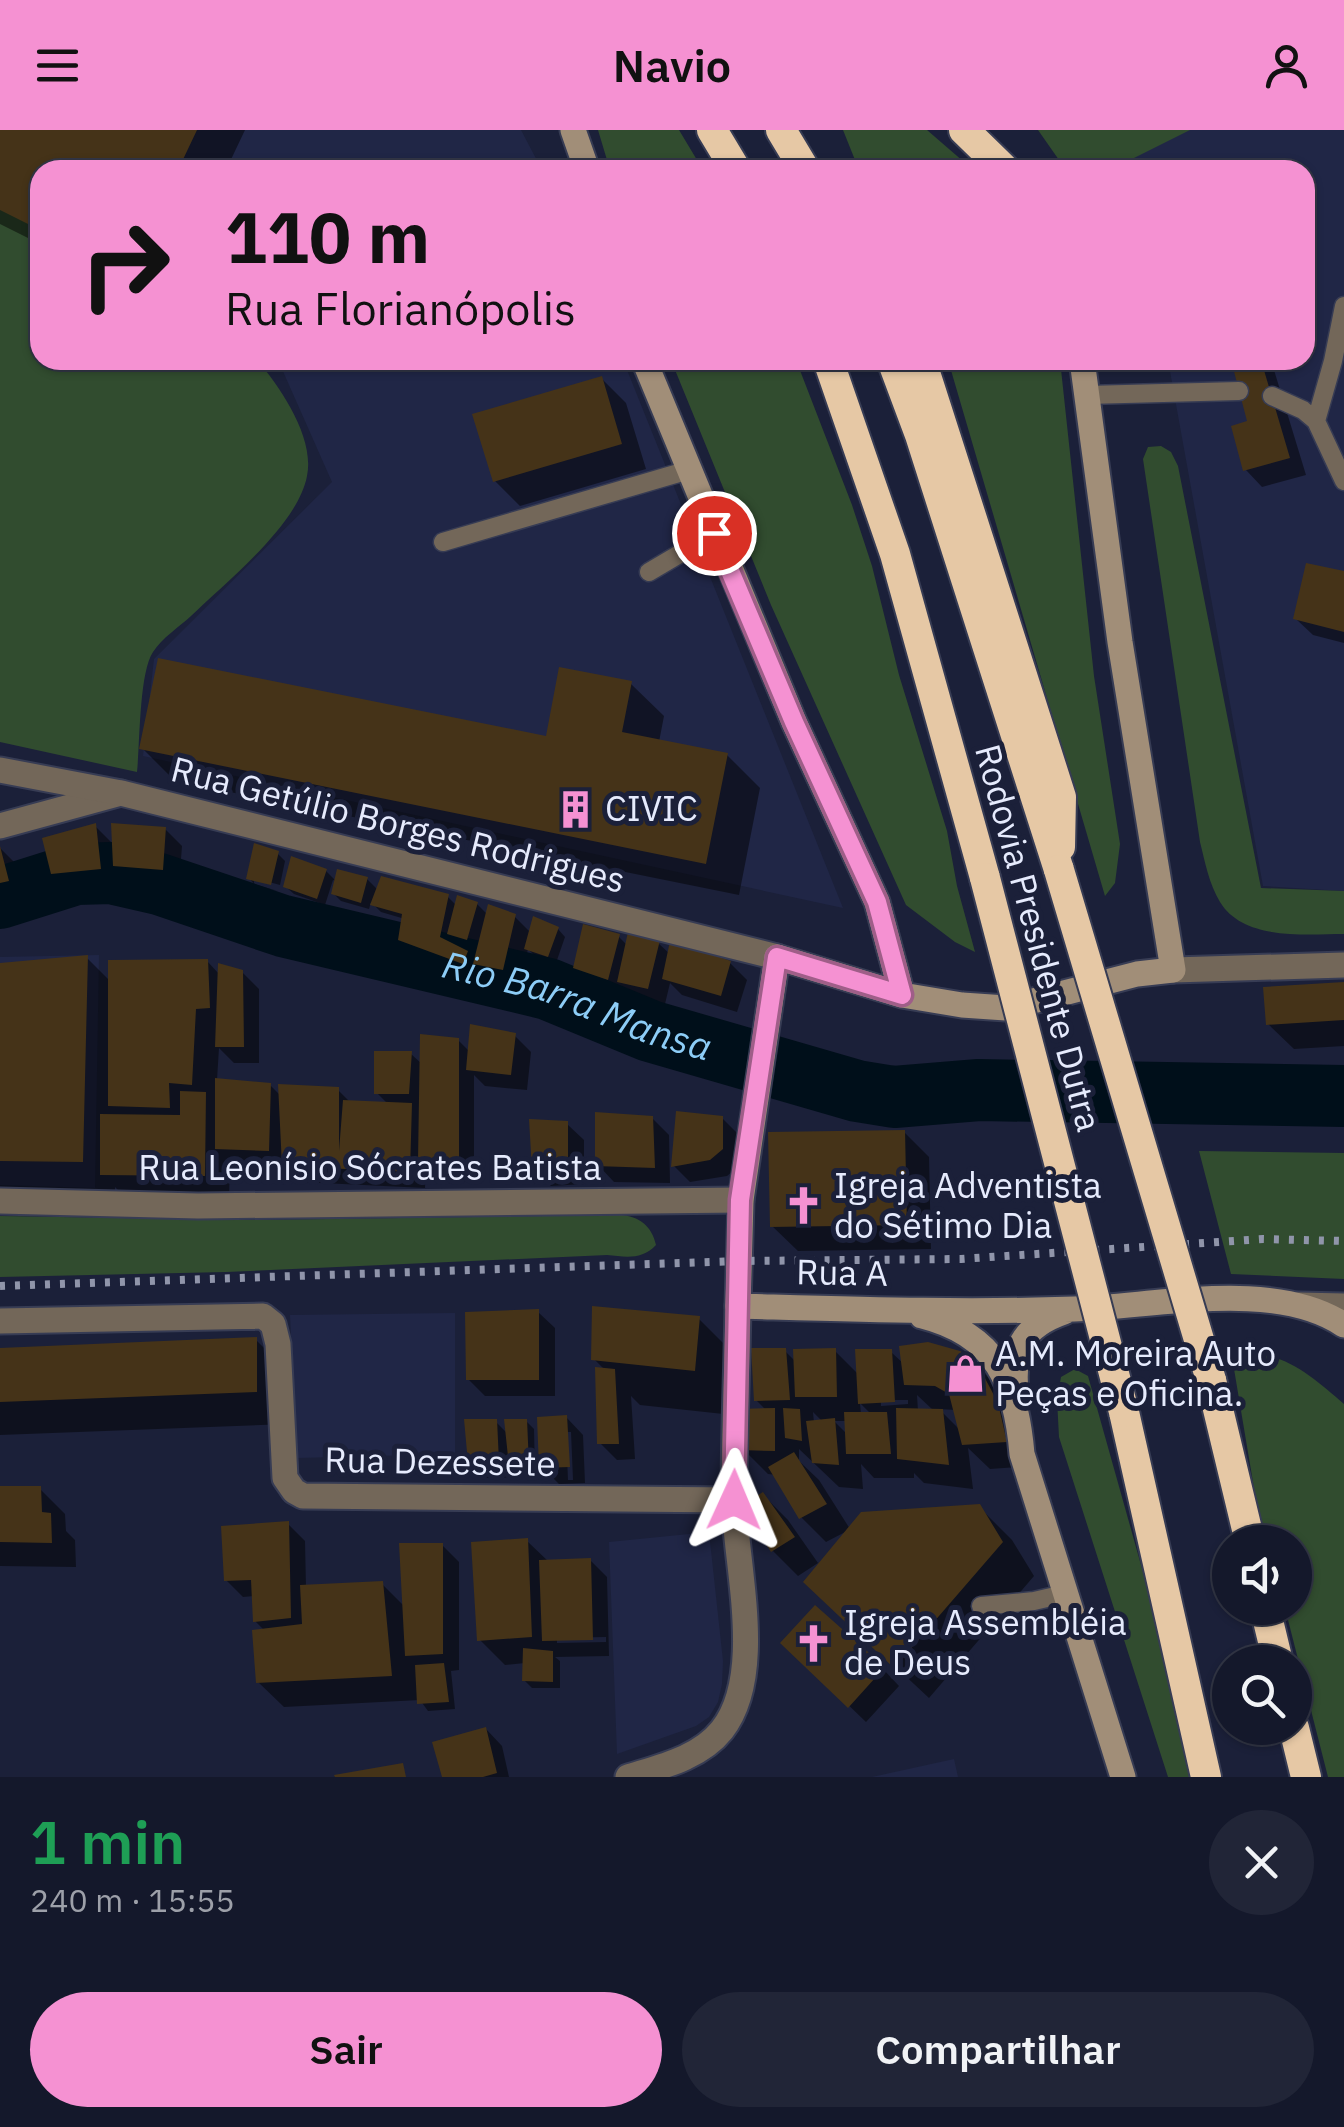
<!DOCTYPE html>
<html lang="pt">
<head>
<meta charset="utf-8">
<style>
  body { margin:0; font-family:"IBM Plex Sans",sans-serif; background:#212537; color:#f1f3f6; height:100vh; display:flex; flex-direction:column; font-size:38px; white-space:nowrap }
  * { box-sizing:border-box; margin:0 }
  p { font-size:32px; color:#9da0a9 }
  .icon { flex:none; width:55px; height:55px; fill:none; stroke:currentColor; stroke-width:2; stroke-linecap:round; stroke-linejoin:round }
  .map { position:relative; height:1647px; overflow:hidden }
  .details { display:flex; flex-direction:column; background:#14182b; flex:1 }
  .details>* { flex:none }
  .guide { position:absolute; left:30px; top:30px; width:1285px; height:210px; border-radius:30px; box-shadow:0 2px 8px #0004,0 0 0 2px #333747; background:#f591d2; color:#111; overflow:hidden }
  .buttons { position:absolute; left:1212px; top:1395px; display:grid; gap:20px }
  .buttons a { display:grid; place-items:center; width:100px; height:100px; border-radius:50%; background:#14182b; box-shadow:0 2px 8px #0004,0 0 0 2px #333747; font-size:50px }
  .pin { position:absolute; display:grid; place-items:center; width:85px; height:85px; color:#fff; margin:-42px; border:5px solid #fff; border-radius:50%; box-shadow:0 2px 10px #0007 }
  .me { position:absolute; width:110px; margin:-55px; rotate:1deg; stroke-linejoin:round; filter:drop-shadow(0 0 8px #0008) }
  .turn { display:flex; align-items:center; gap:35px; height:210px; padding:0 30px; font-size:45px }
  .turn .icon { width:130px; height:130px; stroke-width:2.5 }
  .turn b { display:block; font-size:70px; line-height:85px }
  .round { display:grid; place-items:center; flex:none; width:105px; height:105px; border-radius:52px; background:#212537 }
  .summary { display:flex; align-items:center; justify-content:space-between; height:170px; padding:0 30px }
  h1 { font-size:60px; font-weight:600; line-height:75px; color:#1e9e55 }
  .button { display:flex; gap:20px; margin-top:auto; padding:20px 30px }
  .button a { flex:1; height:115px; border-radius:60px; background:#f591d2; color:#111; font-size:40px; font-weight:600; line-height:115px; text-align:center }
  .button a+a { background:#212537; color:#f1f3f6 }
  header { display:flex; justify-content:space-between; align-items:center; height:130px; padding:0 30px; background:#f591d2; color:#111; font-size:45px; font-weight:600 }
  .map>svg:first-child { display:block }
</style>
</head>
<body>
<header><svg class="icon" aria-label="menu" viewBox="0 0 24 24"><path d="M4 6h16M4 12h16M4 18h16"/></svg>Navio<svg class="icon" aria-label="person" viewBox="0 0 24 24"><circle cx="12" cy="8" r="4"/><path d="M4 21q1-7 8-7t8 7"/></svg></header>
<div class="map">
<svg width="1344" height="1647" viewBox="0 0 1344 1647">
  <rect width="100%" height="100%" fill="#1b2039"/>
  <path fill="#202646" d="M0,0H521L542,40H40Z
    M1136,0H1344V761L1263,756L1168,230H1305V40H1133L1127,7Z
    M278,230H623L843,778L143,626L154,529L332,352Z
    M99,825L95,1058L0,1055V827Z
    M455,1183V1324L297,1328L290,1185Z
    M709,1402L723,1531L722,1554L718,1572L709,1587L696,1596L617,1624L609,1412Z
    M954,1629L958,1647H872Z"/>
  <path fill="#314c2f" d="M598,0H679L703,40H610Z
    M843,0H927L964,32L927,33L905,40H859Z
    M1038,0H1190L1110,40H1066Z
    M0,56L40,78V230H257C281,258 315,308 307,346C298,395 226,452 191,486C179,497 162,508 153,522C139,543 140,614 137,642L0,612Z
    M671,230H796L852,375L872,436L899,545L947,701L957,756L975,822L955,812L906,775L771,475Z
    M948,230H1060L1094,546L1120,714L1115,753L1105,766Z
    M1161,316L1171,322L1178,336L1261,758L1344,761V804C1305,804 1244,811 1220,772C1209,754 1205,732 1200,712L1143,329L1148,317Z
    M1199,1021L1344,1023V1149L1231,1144Z
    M620,1085C639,1086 652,1096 656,1115C642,1130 626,1127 607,1125L226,1142L0,1147V1086L245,1090Z
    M1249,1224C1287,1223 1316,1250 1344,1274V1647H1328L1285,1478H1295V1412H1267L1256,1370L1233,1233Z
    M1075,1239L1088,1246L1150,1467L1191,1647H1168L1059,1307L1057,1269L1061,1247Z"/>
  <path fill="#0007" fill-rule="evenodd" d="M0,0H245L226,40H40V114L0,94Z
    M1234,230H1265L1274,240L1306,345L1262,357L1246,340L1250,293Z
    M601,248L626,273L646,339L520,376L495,351Z
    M1344,443V513L1313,505L1296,489Z
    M631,554L664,586L659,612L727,625L760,658L739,765L175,651L142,618L548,609Z
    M95,696L115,716L165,699L182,716L179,755L133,751L114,732L116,755L70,759L53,742Z
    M0,718L17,735L24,767L0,772Z
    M277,723L285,731L280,755L254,748V754L278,761L256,756L249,748Z
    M326,741L336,751L333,750L325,775L294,764L286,757Z
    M367,749L378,760L447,766L457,776L477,774L488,785L514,786L531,803L558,799L565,807L556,833L535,826L528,819L519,856L492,849L483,841L480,849L417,826L401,809L405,789L381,782L371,772L369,779L341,771L334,764ZM458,811L479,817L476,832L457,818ZM416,814L476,836L474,841L416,819Z
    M619,807L628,816L658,813L670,824L730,833L747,850L737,882L682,865L670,853L665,874L637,868L627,858L625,865L592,854L576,837Z
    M87,828L110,851L207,831L220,845L242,842L259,859V933H234L219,918L217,950L270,955L281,966L338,960L351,973L388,974L377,963L411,924L422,934L458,910L470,922L514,905L531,922L527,960L485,956L474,945V1047H437L426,1036L425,1058L301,1052L286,1037L234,1035L230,1030L229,1070H128L115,1057V1064L0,1063V835Z
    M1344,854V916L1294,919L1268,894Z
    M652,988L669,1005L670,1053L614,1052L598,1035Z
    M722,988L739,1005V1036L727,1046L690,1052L674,1036Z
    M567,994L584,1010V1054L551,1056L534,1039Z
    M904,1002L929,1027L931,1119L798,1121L772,1096Z
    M538,1182L555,1198V1266H485L468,1249Z
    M699,1189L745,1235L740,1282L767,1281L756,1270L785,1221L796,1232L835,1221L859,1245L891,1222L904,1234L974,1233L1000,1259L1031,1336L990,1339L968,1318L973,1359L924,1353L914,1343V1348H874L861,1334L863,1359L839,1357L799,1319V1331L819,1350L850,1399L979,1377L1012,1410L1034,1446L929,1568L839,1484L849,1400L826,1412L801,1387L776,1345L768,1344L743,1319L742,1286L640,1275L631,1266L635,1329L617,1330L600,1313L605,1240L594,1229ZM917,1265L934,1281H918ZM881,1270H908V1274L881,1276ZM860,1273L872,1285L861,1284ZM939,1279L956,1280L961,1301ZM813,1282L823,1292L814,1293ZM834,1291H847L848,1305Z
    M256,1210L289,1243V1294L0,1305V1220Z
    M567,1288L583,1305L585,1353L559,1354L542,1337ZM566,1302H571L573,1350H568Z
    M526,1291L534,1299L535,1342H519L514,1337V1347L487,1348L470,1332L496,1292L508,1304Z
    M0,1358L40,1359L65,1384L66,1401L75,1410L76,1437L0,1436Z
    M763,1365L788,1390L818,1433L798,1446L773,1421L745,1377Z
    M288,1394L305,1411L306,1457L382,1454L404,1476L442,1415L459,1432V1540L451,1541L455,1579L428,1581L420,1570L284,1577L258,1552L265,1501L255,1491L254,1466L243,1467L226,1450Z
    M527,1411L549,1432L590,1430L607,1447L609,1526L555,1527L560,1531V1558H532L524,1550L525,1533L505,1535L480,1510ZM606,1507V1512L557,1513V1508Z
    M784,1513L883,1539L899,1556L866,1592Z
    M486,1599L502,1616L509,1647H445Z"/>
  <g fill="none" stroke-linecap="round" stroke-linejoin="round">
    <path stroke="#000f1a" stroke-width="62" id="s1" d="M0,768L76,744L111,743L159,754L283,796L548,859L650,901L857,961L894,967L979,960L1344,966"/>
  </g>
  <path fill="#453318" d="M0,0H197L178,40H40V100L0,80Z
    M1231,230H1261L1290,328L1243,341L1231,296L1247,291Z
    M602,246L622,314L493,352L472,284Z
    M1306,433L1344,441V502L1293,489Z
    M158,528L546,606L559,537L632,551L622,602L728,623L706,734L139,619Z
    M96,693L101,739L51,744L42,708Z
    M111,693L166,697L163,740L113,736Z
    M254,713L279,721L271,755L246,749Z
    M0,716L9,751L0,753Z
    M291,726L327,739L317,769L283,757Z
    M337,739L368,747L361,773L331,764Z
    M381,746L449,764L440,807L468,821L463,834L398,810L402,784L370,775Z
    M457,765L478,772L467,810L447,804Z
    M488,774L516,784L503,840L473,834Z
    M533,786L559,797L548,827L524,819Z
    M583,794L620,804L608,850L573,838Z
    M628,802L660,810L648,859L617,852Z
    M670,811L731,831L721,866L662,849Z
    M88,825L83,1032L0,1031V833Z
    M208,829L210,878L196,879L192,955L169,953L170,978L108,976V830Z
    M218,833L243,840L244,917H215Z
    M1344,852V890L1266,895L1263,857Z
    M470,894L516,903L511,945L466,940Z
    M420,904L459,908V1031H418Z
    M374,921H412L409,964H374Z
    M215,948L271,953L269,1021L215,1019Z
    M278,954L339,957V1021L343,970L412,973L410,1042L282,1036Z
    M180,961L206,962L205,1046L100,1045V984L180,985Z
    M676,981L723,986V1019L710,1030L671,1037Z
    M595,982L653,986L655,1038L595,1036Z
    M529,989L568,991V1039L532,1040Z
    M905,1000L907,1095L770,1097L768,1002Z
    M592,1176L700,1186L695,1241L591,1230Z
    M539,1179V1250H466L465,1182Z
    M257,1207V1262L0,1272V1218Z
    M928,1212L960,1221L976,1231L998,1273L1007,1312L962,1315L949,1264L935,1256L904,1255L899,1216Z
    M751,1218H786L790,1270L754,1271Z
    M836,1218L837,1267H795L793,1219Z
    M855,1219H892L895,1272L858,1274Z
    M595,1237L615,1239L619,1314H597Z
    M775,1278V1321L740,1320L739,1279Z
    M783,1278L800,1279L802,1311L785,1308Z
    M896,1278L943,1279L949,1335L897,1329Z
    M844,1282H887L891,1324H846Z
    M567,1285L570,1337L539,1338L537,1287Z
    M835,1288L839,1335L812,1333L806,1291Z
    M464,1289H497L499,1332L468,1333Z
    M504,1289H527L529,1335L509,1336Z
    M794,1322L827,1374L799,1389L768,1337Z
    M0,1356H41L42,1382L51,1383L52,1413L0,1412Z
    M763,1362L795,1407L771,1422L741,1376Z
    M980,1374L1003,1412L894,1538L803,1452L861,1382Z
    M289,1391L291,1488L253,1492L251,1450L224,1451L221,1396Z
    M528,1408L532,1507L477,1511L471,1412Z
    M399,1413H443V1524L405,1526Z
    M591,1428L593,1510L542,1511L539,1430Z
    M383,1451L392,1546L256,1553L252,1500L302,1494L300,1455Z
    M815,1475L885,1537L848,1578L780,1513Z
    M523,1518L553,1521V1552L522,1551Z
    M444,1533L449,1572L417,1574L415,1535Z
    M486,1597L497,1643L483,1647H442L432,1612Z
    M403,1633L406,1647H335L334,1645Z"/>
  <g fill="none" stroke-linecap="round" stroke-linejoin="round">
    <defs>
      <path id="service" d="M1087,265L1239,261
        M1272,266L1303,280L1316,291L1344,351
        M1316,291L1333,231L1344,176
        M443,412L689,340
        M649,442L715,403
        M981,1476L1034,1471L1064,1464"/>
      <path id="minor" d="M0,696L121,663
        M0,1191L263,1186L273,1194L278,1214L285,1348L294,1361L303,1366L734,1370
        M628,1647C660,1637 700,1628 722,1600C766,1544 735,1434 734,1368C734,1304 737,1240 738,1176"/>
      <path id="tertiary" d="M0,640L121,663L777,827
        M1173,840L1344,835
        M0,1071L198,1076L741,1070
        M1299,1175L1344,1176"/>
      <path id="secondary" d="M573,0L587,40
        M644,230L794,592L877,772L902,865
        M1082,230L1120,512L1173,840L1137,844L1006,878L962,875L902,865L777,827L741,1070L738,1176C849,1179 962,1183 1074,1179C1154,1177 1274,1148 1344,1195
        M922,1186C997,1205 1016,1253 1022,1324L1123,1647
        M1016,1263C1012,1220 1021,1197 1064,1182"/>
      <path id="motorway" d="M712,0L736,40
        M781,0L805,40
        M964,0L1005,40
        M828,230L895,424L985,748
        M892,230L920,305L1059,740
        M921,230L1061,667L1060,717
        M1211,1250L1250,1412
        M1124,1282L1206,1647
        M1265,1478L1278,1532
        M1294,1598L1306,1647"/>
    </defs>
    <use href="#service" stroke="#373c54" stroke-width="21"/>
    <use href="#minor" stroke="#373c54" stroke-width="29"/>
    <use href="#tertiary" stroke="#373c54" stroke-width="29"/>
    <use href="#secondary" stroke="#373c54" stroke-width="29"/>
    <use href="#motorway" stroke="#373c54" stroke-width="34"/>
    <use href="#service" stroke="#736759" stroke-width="18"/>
    <use href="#minor" stroke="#736759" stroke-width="25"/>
    <use href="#tertiary" stroke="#736759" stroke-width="25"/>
    <use href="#secondary" stroke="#a18e78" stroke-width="25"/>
    <use href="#motorway" stroke="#e6c8a5" stroke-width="30"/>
    <path stroke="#9095aa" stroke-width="8" stroke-dasharray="5 10" stroke-linecap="butt" d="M0,1156L739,1131L961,1129L1263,1109L1344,1111"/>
    <defs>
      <path id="motorway-bridge" d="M1059,740L1211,1250
        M985,748L1124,1282"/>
    </defs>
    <use href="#motorway-bridge" stroke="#373c54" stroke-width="34" stroke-linecap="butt"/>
    <use href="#motorway-bridge" stroke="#e6c8a5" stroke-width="30"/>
  </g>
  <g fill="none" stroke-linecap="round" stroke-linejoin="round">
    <defs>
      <path id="route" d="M714,403L794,592L877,772L902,865L777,827L740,1070L734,1370"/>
    </defs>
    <use href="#route" stroke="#9f5e88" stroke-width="25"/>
    <use href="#route" stroke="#f591d2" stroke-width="18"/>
  </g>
  <defs>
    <symbol id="building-bare" viewBox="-9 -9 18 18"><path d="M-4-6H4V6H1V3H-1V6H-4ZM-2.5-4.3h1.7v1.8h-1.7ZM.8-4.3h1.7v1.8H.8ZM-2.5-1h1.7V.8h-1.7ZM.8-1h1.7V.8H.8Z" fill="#f591d2" stroke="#1b2039" stroke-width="2.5" paint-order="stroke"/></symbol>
    <symbol id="church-bare" viewBox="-9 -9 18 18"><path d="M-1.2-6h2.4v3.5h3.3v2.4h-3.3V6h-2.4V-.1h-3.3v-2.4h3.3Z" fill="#f591d2" stroke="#1b2039" stroke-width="2.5" paint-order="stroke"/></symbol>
    <symbol id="shop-bare" viewBox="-9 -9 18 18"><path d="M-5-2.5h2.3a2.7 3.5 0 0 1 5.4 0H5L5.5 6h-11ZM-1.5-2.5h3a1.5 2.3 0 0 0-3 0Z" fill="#f591d2" stroke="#1b2039" stroke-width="2.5" paint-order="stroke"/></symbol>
  </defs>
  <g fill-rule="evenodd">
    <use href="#building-bare" x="548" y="652" width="55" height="55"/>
    <use href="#church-bare" x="776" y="1048" width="55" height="55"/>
    <use href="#shop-bare" x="938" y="1216" width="55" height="55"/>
    <use href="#church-bare" x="786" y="1486" width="55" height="55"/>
  </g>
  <g text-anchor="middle" stroke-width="10" stroke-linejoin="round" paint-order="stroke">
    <g font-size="35" fill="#e6ebfd" stroke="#1b2039" text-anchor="start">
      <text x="605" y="691">CIVIC</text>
      <text x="834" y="1068">Igreja Adventista<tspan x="834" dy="40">do Sétimo Dia</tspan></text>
      <text x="995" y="1236">A.M. Moreira Auto<tspan x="995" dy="40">Peças e Oficina.</tspan></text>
      <text x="844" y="1505">Igreja Assembléia<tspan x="844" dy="40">de Deus</tspan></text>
    </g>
    <g font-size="35" fill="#e6ebfd" stroke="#1b2039">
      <text transform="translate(398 695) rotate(14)" y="12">Rua Getúlio Borges Rodrigues</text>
      <text transform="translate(1038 808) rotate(75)" y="12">Rodovia Presidente Dutra</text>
      <text x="370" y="1050">Rua Leonísio Sócrates Batista</text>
      <text transform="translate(842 1143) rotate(1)" y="12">Rua A</text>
      <text transform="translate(440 1332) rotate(1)" y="12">Rua Dezessete</text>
    </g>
    <g font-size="38" font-style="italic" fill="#8dcdf7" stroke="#1b2039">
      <text dy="13" stroke="none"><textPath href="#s1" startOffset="600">Rio Barra Mansa</textPath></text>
    </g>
  </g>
</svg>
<div class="buttons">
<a><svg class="icon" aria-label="sound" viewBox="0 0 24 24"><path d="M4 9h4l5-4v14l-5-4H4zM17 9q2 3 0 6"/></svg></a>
<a><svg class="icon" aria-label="search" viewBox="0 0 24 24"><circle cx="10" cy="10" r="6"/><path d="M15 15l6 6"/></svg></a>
</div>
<div class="pin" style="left:714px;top:403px;background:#d93025"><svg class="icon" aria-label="arrive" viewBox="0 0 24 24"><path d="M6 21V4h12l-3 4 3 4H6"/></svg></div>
<svg class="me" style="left:734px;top:1370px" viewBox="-20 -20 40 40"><path d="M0-17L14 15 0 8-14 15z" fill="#f591d2" stroke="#fff" stroke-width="4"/></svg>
<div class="guide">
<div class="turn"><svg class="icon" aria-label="right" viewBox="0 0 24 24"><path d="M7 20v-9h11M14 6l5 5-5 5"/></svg><div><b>110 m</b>Rua Florianópolis</div></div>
</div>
</div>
<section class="details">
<div class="summary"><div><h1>1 min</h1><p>240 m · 15:55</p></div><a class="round"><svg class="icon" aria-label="close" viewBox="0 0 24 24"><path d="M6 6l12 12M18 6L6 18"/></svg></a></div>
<div class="button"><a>Sair</a><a>Compartilhar</a></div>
</section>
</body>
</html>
